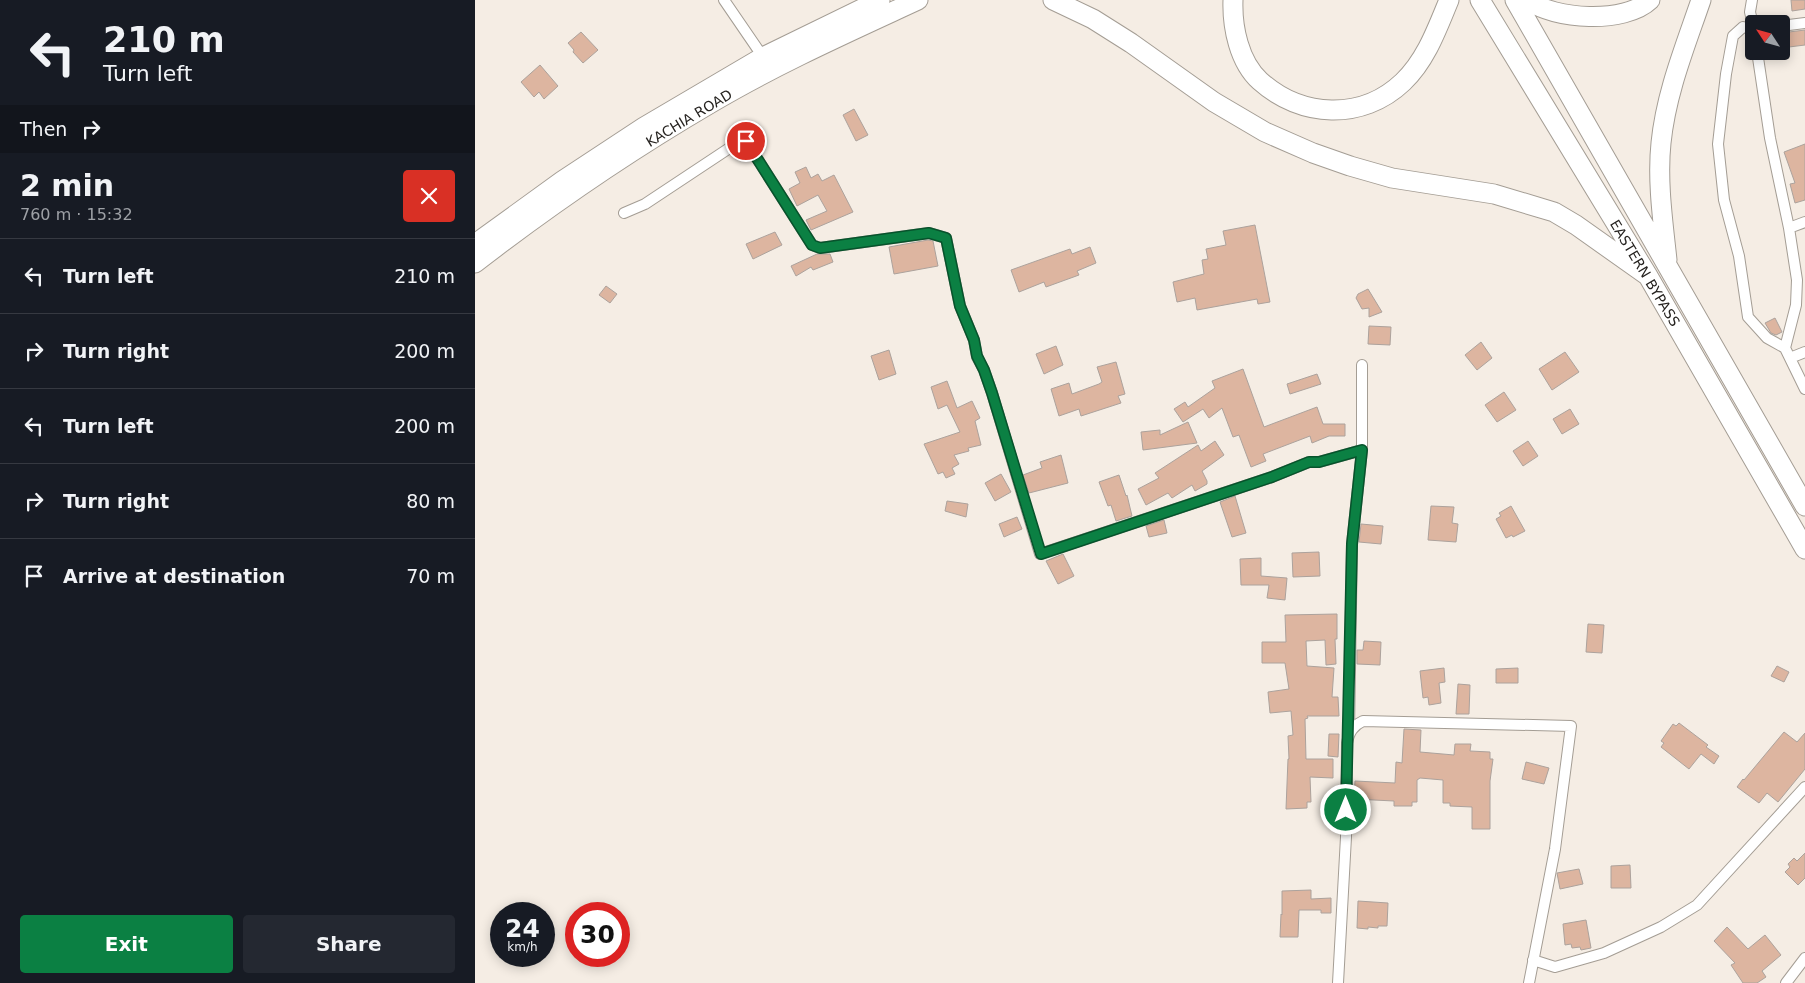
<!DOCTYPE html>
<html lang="en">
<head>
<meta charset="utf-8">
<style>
  body { margin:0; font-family:"DejaVu Sans",sans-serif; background:#242831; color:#f1f3f6; height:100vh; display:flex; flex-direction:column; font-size:19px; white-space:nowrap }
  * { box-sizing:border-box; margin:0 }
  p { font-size:16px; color:#9ea1a6 }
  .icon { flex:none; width:28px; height:28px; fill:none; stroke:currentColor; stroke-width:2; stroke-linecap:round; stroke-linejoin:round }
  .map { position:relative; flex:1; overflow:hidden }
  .drawer { display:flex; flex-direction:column; background:#171b24; width:475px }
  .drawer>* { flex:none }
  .top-card { background:#171b24; color:#f1f3f6; overflow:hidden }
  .needle { width:32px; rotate:306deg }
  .fabs { position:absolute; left:1270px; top:15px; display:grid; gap:10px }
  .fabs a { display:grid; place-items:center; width:45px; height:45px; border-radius:5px; background:#171b24; box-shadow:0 2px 12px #0003; font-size:25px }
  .speed { position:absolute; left:15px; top:902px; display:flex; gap:10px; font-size:25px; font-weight:700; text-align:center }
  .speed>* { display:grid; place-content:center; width:65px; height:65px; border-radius:50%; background:#171b24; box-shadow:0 2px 12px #0003; line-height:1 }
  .speed small { font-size:12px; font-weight:400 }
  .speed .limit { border:8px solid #d22; background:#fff; color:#111 }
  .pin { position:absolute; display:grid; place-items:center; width:42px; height:42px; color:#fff; margin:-21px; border:2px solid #fff; border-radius:50%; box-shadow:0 1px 5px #0007 }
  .me { position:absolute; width:55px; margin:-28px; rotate:0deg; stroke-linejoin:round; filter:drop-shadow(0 0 4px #0008) }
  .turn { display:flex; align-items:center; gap:18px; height:105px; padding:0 20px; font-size:22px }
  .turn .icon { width:65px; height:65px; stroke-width:2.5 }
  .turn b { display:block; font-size:35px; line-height:42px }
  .then { display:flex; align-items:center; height:48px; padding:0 20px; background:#0003; gap:10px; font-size:19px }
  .round { display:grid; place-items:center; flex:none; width:52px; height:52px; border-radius:5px; background:#242831 }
  .overview { display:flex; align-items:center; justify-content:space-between; height:85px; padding:0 20px }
  h1 { font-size:30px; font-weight:700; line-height:38px }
  .action { display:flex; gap:10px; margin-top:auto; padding:10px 20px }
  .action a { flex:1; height:58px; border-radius:5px; background:#0b8043; color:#fff; font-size:20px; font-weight:700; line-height:58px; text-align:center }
  .action a+a { background:#242831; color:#f1f3f6 }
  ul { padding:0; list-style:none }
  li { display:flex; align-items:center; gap:15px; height:75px; padding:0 20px; border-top:1px solid #363941 }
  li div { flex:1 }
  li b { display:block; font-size:19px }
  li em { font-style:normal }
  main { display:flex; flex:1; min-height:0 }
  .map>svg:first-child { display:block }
</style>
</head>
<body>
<main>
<section class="drawer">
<div class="top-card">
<div class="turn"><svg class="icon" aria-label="left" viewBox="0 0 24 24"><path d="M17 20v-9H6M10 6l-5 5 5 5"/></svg><div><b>210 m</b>Turn left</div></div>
<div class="then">Then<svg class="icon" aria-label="right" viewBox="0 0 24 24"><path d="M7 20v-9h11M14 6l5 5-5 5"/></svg></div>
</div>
<div class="overview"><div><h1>2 min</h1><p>760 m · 15:32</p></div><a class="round" style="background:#d93025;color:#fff"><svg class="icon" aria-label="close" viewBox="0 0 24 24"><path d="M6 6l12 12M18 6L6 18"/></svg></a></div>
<ul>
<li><svg class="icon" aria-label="left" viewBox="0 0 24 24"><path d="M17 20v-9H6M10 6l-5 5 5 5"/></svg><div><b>Turn left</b></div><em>210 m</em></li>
<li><svg class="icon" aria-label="right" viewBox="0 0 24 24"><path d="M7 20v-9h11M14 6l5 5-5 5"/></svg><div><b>Turn right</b></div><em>200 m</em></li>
<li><svg class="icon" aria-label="left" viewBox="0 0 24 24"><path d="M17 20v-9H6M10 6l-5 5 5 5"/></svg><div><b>Turn left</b></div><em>200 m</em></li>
<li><svg class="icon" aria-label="right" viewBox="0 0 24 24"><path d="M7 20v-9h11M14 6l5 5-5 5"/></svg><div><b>Turn right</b></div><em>80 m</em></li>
<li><svg class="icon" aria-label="arrive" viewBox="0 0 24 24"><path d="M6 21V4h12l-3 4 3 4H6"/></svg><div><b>Arrive at destination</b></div><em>70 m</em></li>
</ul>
<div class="action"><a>Exit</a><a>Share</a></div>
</section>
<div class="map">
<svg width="1330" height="983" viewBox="0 0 1330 983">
  <rect width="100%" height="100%" fill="#f5ede4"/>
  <path fill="#ddb5a0" stroke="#aca29c" d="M1316,0H1330V9L1317,11Z
    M1330,30V45L1306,48V33Z
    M106,32L123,50L108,63L98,52L99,50L93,43Z
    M65,65L83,86L69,99L64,92L59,97L46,82Z
    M379,109L393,135L381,141L368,115Z
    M1330,144V200L1320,203L1315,184L1320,183L1309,152Z
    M331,167L336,178L343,174L347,181L359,175L378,212L336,230L331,220L352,211L343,195L322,206L314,189L325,183L320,172Z
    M780,225L795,302L783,304L782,299L722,310L720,298L702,302L698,282L729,274L727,260L733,259L731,249L751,245L748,231Z
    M300,232L307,245L278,259L271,244Z
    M453,240L458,241L463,266L419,274L414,247Z
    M615,247L621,263L602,271L604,275L571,287L569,282L544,292L536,270L595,249L597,254Z
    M342,254H355L358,262L338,270L336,267L321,276L316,266Z
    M131,286L142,294L135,303L124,295Z
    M893,289L907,312L894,317V308L887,309L881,298L883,294Z
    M1300,318L1307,332L1301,335L1296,333L1290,323Z
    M894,326L916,327L915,345L893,344Z
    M1006,342L1017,358L1002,370L990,355Z
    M581,346L588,365L569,374L561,354Z
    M414,350L421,374L404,380L396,356Z
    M1090,352L1104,372L1077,390L1064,369Z
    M641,362L650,394L643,396L646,403L606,416L604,409L584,416L576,389L594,383L597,394L624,384L627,382L622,367Z
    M768,369L789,427L842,407L848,424H870V436H854L837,443L835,436L788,454L791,461L776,467L764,435L758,437L747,408L734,418L728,409L708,422L699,409L710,402L713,407L740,388L737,381Z
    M842,374L846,384L815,394L812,384Z
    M472,381L482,408L497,401L505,418L500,421L506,445L493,448L494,451L479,455L484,464L477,468L480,474L471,478L468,472L463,474L449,444L485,432L472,405L463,409L456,387Z
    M1029,392L1041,410L1022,422L1010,405Z
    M1095,409L1104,424L1087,434L1078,419Z
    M713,422L722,443L668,450L666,432L685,430V435Z
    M740,441L749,455L727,471L732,481V484L720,491L717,485L697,498L693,493L671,505L663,489L684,478L680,473L723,445L726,451Z
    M1053,441L1063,456L1048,466L1038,451Z
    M586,455L593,483L554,493L548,475L567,468L565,462Z
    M526,474L536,492L520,501L510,483Z
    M644,475L651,496L652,495L657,516L641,521L636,505L633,506L624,482Z
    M760,496L771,533L757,537L745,502Z
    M472,501L493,504L491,517L470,511Z
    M956,506L979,507L977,523L983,524L981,542L953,540Z
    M1036,506L1050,531L1038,537L1037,535L1031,538L1021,519L1026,516L1024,513Z
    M542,517L547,529L529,537L524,524Z
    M689,520L692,533L674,537L671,526Z
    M886,524L908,526L906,544L884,542Z
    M844,552L845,576L818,577L817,553Z
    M588,554L599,576L583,584L571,561Z
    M786,558V576L812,578L810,600L792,598L794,585H766L765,559Z
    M862,614V639H860L861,664L851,665L850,640L831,641L832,666L859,668L857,697H863L864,716H832L833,718L830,719L831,759H858V778L835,777L836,802H832V808L811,809L813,759H814L813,736L818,735L816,711L795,713L793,692L814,689L810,663H787V642H811L810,615Z
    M1113,624L1129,625L1127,653L1111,652Z
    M889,641L906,642L905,665L882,664V650H888Z
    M1302,666L1314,672L1309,682L1296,676Z
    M969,668L970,682L964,683L966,703L954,705L953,697L948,698L945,671Z
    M1043,668V683H1021V669Z
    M983,684L995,685L994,714H981Z
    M1204,723L1233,745L1231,747L1244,756L1239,764L1226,754L1214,769L1186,747L1189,743L1186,741L1198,724L1201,726Z
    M929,729L946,730L945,752L979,755L980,744H996L995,751L1015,752V759H1018L1015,781V829H997V807L975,806V803H968V780L945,778L942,780V802H937V806H919V801L879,799L880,781L920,783L921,762L927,763Z
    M1309,732L1322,742L1330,733V769L1303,802L1292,793L1284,803L1262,787L1268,779L1269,780Z
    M854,734H864L863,757L853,756Z
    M1051,762L1074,768L1069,784L1047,779Z
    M1330,853V878L1323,885L1310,872L1315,867L1313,864L1319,858L1322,861Z
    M1155,865L1156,888H1136V866Z
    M1104,869L1108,884L1085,889L1082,873Z
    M836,890V899L856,898V913H846V910H824L823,937H805L806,914L807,915V891Z
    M883,901L913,903L912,926H903V928L893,927V929L882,928Z
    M1111,920L1116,948L1106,950L1105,947L1097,948L1096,944L1090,945L1088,924Z
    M1252,927L1273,949L1290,935L1306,955L1287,971L1291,977L1282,983H1268L1256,965L1260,963L1239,941Z"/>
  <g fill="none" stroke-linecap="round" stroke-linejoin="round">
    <defs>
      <path id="street" d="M249,0L288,57
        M1277,0L1275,12L1279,29
        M1306,26L1330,23
        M1279,30L1268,27L1258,36L1251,74L1243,144L1249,200L1264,256L1273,317L1292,338L1310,348L1330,389
        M1282,51L1295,138L1314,228L1322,280L1321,305L1310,348
        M149,213L170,204L256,147L271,141L337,245L345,248L454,233L471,238L485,306L499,340L502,357L509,370L517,393L565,554L797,477L834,462H844L887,450
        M1314,228L1330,222
        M1315,358L1330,352
        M874,732L877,544L887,450V365
        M1058,960L1080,967L1129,953L1186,927L1222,905L1330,787
        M863,983L871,837L872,743C874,732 878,726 888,721L1096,726L1080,849L1054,983
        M1311,983L1330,958"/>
      <path id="highway" d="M578,0L618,19L656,43L739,102L790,132L838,153L875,166L917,178L1019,194L1079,212L1101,225L1173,276
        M758,0C757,27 764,62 785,81C826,118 887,121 928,82C951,60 962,29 974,0
        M1005,0L1173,276L1330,549
        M1040,0L1330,506
        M1053,0C1079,20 1150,24 1175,0
        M0,244L87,181L169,127L288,57L405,0
        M1192,260C1188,222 1182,181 1186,143C1191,93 1210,47 1226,0
        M0,263C75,205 154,151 236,103C302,64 374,32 443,0"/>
    </defs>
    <use href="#street" stroke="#a49d94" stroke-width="12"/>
    <use href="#highway" stroke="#a49d94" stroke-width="21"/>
    <use href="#street" stroke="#fff" stroke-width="10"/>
    <use href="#highway" stroke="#fff" stroke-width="19"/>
  </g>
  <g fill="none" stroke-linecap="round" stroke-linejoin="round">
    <defs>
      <path id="route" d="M271,141L337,245L345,248L454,233L471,238L485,306L499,340L502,356L509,370L517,393L566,554L797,477L834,462H844L887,450L877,544L871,810"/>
    </defs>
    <use href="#route" stroke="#07532c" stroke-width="12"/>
    <use href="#route" stroke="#0b8043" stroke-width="9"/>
  </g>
  <g text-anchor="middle" stroke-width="5" stroke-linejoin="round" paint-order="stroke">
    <g font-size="14" fill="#262320" stroke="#fff">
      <text transform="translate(214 118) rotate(-31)" y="5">KACHIA ROAD</text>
      <text transform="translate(1170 273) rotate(59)" y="5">EASTERN BYPASS</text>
    </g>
  </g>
</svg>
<div class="fabs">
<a><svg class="needle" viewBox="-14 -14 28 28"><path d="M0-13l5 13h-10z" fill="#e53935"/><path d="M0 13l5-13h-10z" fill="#9ea1a6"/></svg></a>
</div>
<div class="speed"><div>24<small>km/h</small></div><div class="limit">30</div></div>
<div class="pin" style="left:271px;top:141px;background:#d93025"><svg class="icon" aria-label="arrive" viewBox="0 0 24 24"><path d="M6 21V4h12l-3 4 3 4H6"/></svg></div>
<svg class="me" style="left:871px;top:810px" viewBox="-20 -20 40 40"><circle r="17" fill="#0b8043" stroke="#fff" stroke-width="3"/><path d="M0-11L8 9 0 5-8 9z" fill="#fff"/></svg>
</div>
</main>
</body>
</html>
